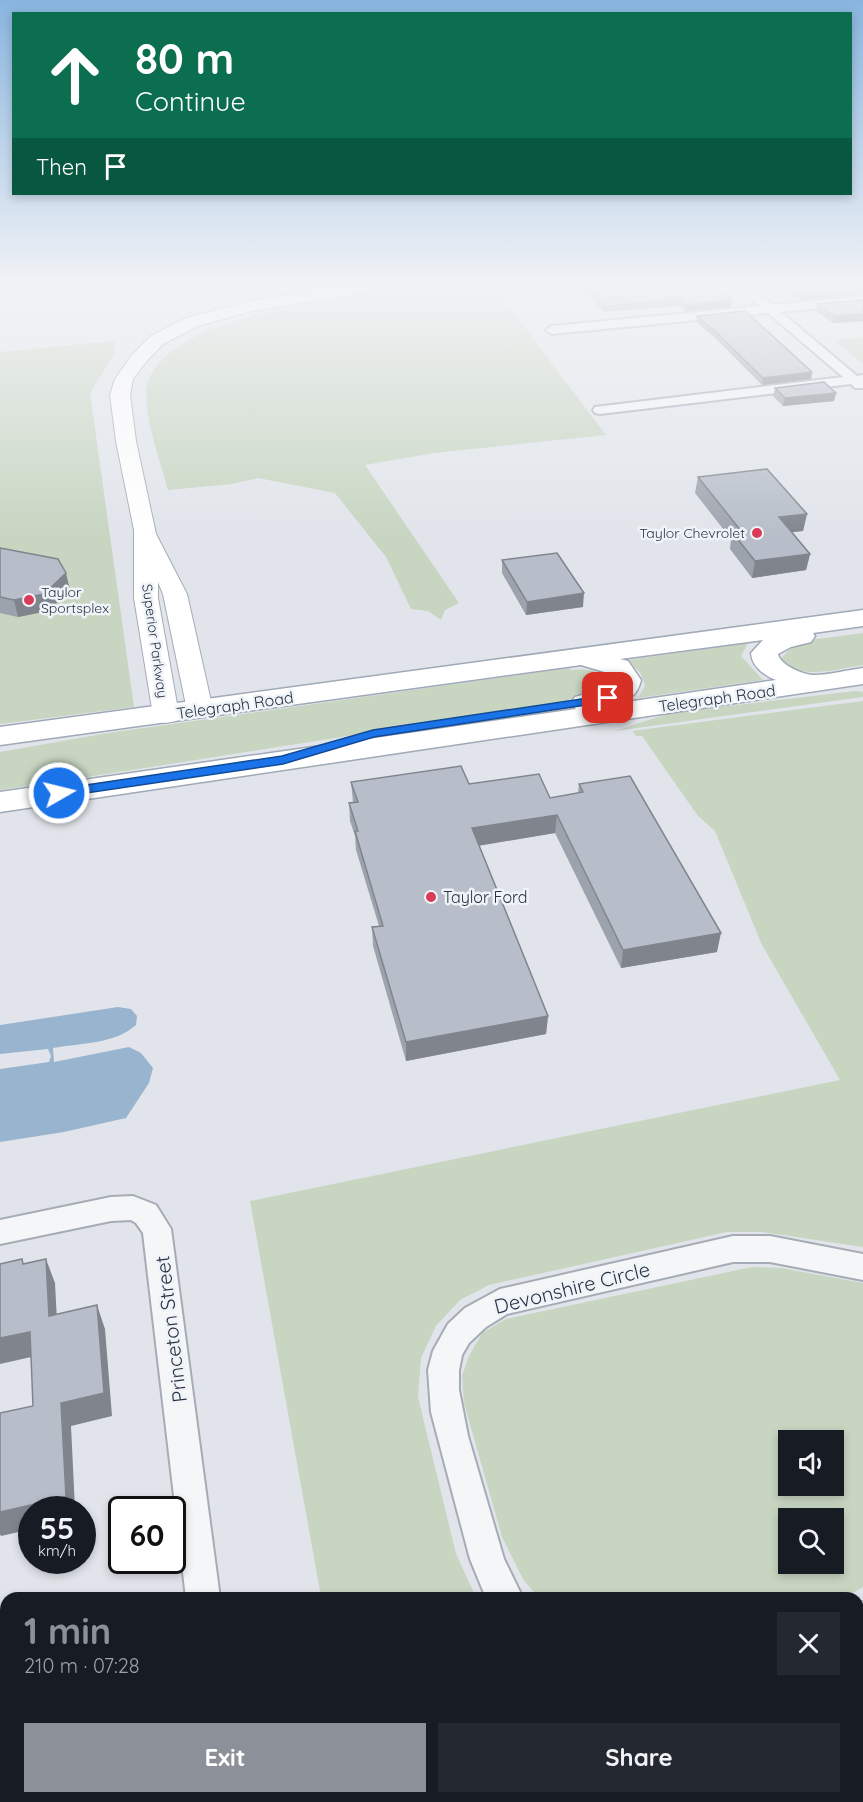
<!DOCTYPE html>
<html lang="en">
<head>
<meta charset="utf-8">
<style>
  body { margin:0; font-family:Quicksand,sans-serif; background:#242831; color:#f1f3f6; height:100vh; display:flex; flex-direction:column; font-size:22px; white-space:nowrap }
  * { box-sizing:border-box; margin:0 }
  p { font-size:20px; color:#9ea1a6 }
  .icon { flex:none; width:33px; height:33px; fill:none; stroke:currentColor; stroke-width:2; stroke-linecap:round; stroke-linejoin:round }
  .map { position:relative; flex:1; overflow:hidden }
  .side { position:absolute; left:0px; top:1592px; width:864px; height:212px; display:flex; flex-direction:column; background:#171b24; border-radius:18px 18px 0 0; box-shadow:0 3px 9px #0003 }
  .side>* { flex:none }
  .top-card { position:absolute; left:12px; top:12px; width:840px; height:183px; border-radius:0px; box-shadow:0 3px 9px #0003; background:#0b6e4f; color:#fff; overflow:hidden }
  .fabs { position:absolute; left:778px; top:1430px; display:grid; gap:12px }
  .fabs a { display:grid; place-items:center; width:66px; height:66px; border-radius:0px; background:#171b24; box-shadow:0 3px 9px #0003; font-size:30px }
  .speed { position:absolute; left:18px; top:1496px; display:flex; gap:12px; font-size:30px; font-weight:700; text-align:center }
  .speed>* { display:grid; place-content:center; width:78px; height:78px; border-radius:50%; background:#171b24; box-shadow:0 3px 9px #0003; line-height:1 }
  .speed small { font-size:15px; font-weight:400 }
  .speed .limit { border:3px solid #111; border-radius:9px; background:#fff; color:#111 }
  .pin { position:absolute; display:grid; place-items:center; width:51px; height:51px; color:#fff; margin:-26px; border-radius:12px; box-shadow:0 3px 9px #0006 }
  .me { position:absolute; width:66px; margin:-33px; rotate:82deg; stroke-linejoin:round; filter:drop-shadow(0 0 4px #0008) }
  .turn { display:flex; align-items:center; gap:21px; height:126px; padding:0 24px; font-size:27px }
  .turn .icon { width:78px; height:78px; stroke-width:2.5 }
  .turn b { display:block; font-size:42px; line-height:51px }
  .then { display:flex; align-items:center; height:57px; padding:0 24px; background:#0003; gap:12px; font-size:22px }
  .round { display:grid; place-items:center; flex:none; width:63px; height:63px; border-radius:0px; background:#242831 }
  .summary { display:flex; align-items:center; justify-content:space-between; height:102px; padding:0 24px }
  h1 { font-size:36px; font-weight:700; line-height:45px; color:#8c9099 }
  .primary-button { display:flex; gap:12px; margin-top:auto; padding:12px 24px }
  .primary-button a { flex:1; height:69px; border-radius:0px; background:#8c9099; color:#fff; font-size:24px; font-weight:700; line-height:69px; text-align:center }
  .primary-button a+a { background:#242831; color:#f1f3f6 }
  .map>svg:first-child { display:block }
</style>
</head>
<body>
<div class="map">
<svg width="863" height="1802" viewBox="0 0 863 1802">
  <rect width="100%" height="100%" fill="#e1e5eb"/>
  <path fill="#c7d5c1" fill-rule="evenodd" d="M418,287H494L606,435L434,453L365,465L459,603L445,610L441,620L428,611L411,609L386,557L335,493L258,478L232,484L168,490C161,462 139,405 149,379C176,312 353,297 418,287Z
    M863,337V364L834,340Z
    M114,341L115,353L90,393L134,707L0,724V352Z
    M863,633V665C836,669 801,681 780,660C789,648 797,645 811,642L810,640Z
    M748,643L741,656L763,680L638,698L645,686L641,674L628,660Z
    M569,668L571,670C584,669 596,669 606,679C597,693 584,696 568,700L569,702C379,730 190,762 0,790V752L108,733Z
    M855,691L863,692V697L615,731L670,713Z
    M863,701V1247L762,1232H727L489,1285L460,1300L436,1326L421,1358L418,1397L456,1554L476,1597H321L250,1201L840,1080L762,945L715,831L698,816L642,736H636L632,731Z
    M752,1267L781,1268L863,1283V1587L844,1598L539,1597L524,1581L502,1537L464,1403L462,1376L469,1356L482,1333L506,1319ZM789,1440H834V1485H789ZM789,1518H834V1563H789Z"/>
  <path fill="#99b4ce" d="M118,1007L131,1009L137,1016L136,1025C115,1044 81,1043 53,1048L54,1062L129,1047L141,1053L153,1068L149,1083L126,1118L64,1132L0,1142V1069L49,1062L51,1056L48,1049L0,1054V1025Z"/>
  <g fill="none" stroke-linecap="round" stroke-linejoin="round">
    <defs>
      <path id="minor" d="M739,287H752L773,305L863,296V304L781,312L857,376L863,375V388H855L851,384L600,414L595,413L593,410L595,407L843,377L768,313L552,334L546,330L552,326L760,306Z
        M133,1196L156,1205L171,1229L220,1598H186L143,1233L136,1223L131,1220L111,1221L0,1244V1220L111,1197Z
        M733,1236H770L863,1254V1280L770,1262H733L507,1314L486,1327L469,1343L462,1355L459,1370V1390L468,1436L504,1559L523,1598H486L470,1559L431,1412L428,1370L433,1351L448,1324L465,1308L500,1289Z
        M863,1602V1636L858,1639V1603Z
        M207,1797H245L246,1802H208Z"/>
      <path id="secondary" d="M340,287H376L368,292L252,311L198,326L163,344L145,363L133,379L130,395L136,441L156,534L187,594L213,710L209,716L200,718L191,716L187,710L163,594L158,582V598L179,715L176,721L166,723L156,721L153,715L134,598V530L116,441L110,395L115,379L132,355L151,336L186,318L250,301Z"/>
      <path id="primary" d="M863,610V626L813,633L815,636L811,642L791,647L778,654C780,665 803,675 814,675C830,675 847,670 863,668V684L0,812V792L576,709L571,703L575,697L611,687L613,680L608,673L581,665L0,745V727ZM763,640L751,653C752,667 764,675 776,680L613,704C628,700 637,697 641,680L628,661L620,659Z"/>
    </defs>
    <use href="#minor" stroke="#a5acb6" stroke-width="4"/>
    <use href="#secondary" stroke="#a5acb6" stroke-width="2"/>
    <use href="#primary" stroke="#9fa9b7" stroke-width="3"/>
    <use href="#minor" fill="#f4f6f8" fill-rule="evenodd"/>
    <use href="#secondary" fill="#fff" fill-rule="evenodd"/>
    <use href="#primary" fill="#fff" fill-rule="evenodd"/>
  </g>
  <path fill="#9da3ad" d="M581,287H719L731,299V307L685,311L680,306L603,312Z
    M780,287H863V294L800,300L792,297Z
    M863,300V321L833,323L816,311L817,304Z
    M697,316L812,372L811,379L762,385L715,338L696,322Z
    M775,388L836,393L834,401L783,406L773,396Z
    M698,477L807,514L803,531L791,532L810,554L806,570L752,578L730,549L731,539L695,493Z
    M0,548L70,590L48,611L18,617L0,613Z
    M502,560L583,607L526,615L502,573Z
    M351,782L469,784L550,798L578,793L579,784L717,952L621,968L555,833L479,845L548,1016L546,1034L406,1061L373,946L372,927L379,926L356,850L355,836L350,821L349,803L353,802Z"/>
  <path fill="#80858d" d="M863,288V294L800,300L801,293Z
    M731,297L730,300H732L731,307L685,311L686,305Z
    M863,314V321L833,323L834,316Z
    M812,372L811,379L762,385L763,378Z
    M836,393L834,401L783,406L785,398Z
    M807,514L803,531L776,534L779,517Z
    M810,554L806,570L752,578L755,561Z
    M66,573L70,590L48,611L18,617L14,600Z
    M584,593L583,607L526,615L527,602Z
    M557,815L555,833L472,847V828Z
    M721,933L717,952L621,968L623,950Z
    M548,1016L546,1034L406,1061V1042Z
    M46,1259L55,1283L58,1340L49,1316Z
    M97,1305L105,1329L112,1416L71,1426L75,1509H32V1529L1,1536L0,1534V1512L61,1403Z
    M30,1332L40,1355L0,1364V1338Z
    M6,1764V1782L0,1775V1766Z
    M136,1797H144L145,1802H137Z"/>
  <path fill="#b7bec9" stroke="#80858d" stroke-width="1.5" d="M587,287H719L731,297H728L732,300L686,305L681,300L604,306Z
    M789,287H863V288L801,293L793,290Z
    M863,300V314L834,316L817,304Z
    M745,311L812,372L763,378L716,332L697,316Z
    M824,382L836,393L785,398L775,388Z
    M767,469L807,514L779,517L810,554L755,561L732,532L741,531L698,477Z
    M0,548L58,559L66,573L44,594L14,600L0,597Z
    M557,553L584,593L527,602L502,560Z
    M461,766L469,784L539,774L550,798L583,792L579,784L630,776L721,933L623,950L557,815L472,828L548,1016L406,1042L372,927L383,926L355,831H358L349,803L358,802L351,782Z
    M22,1259L23,1264L46,1259L49,1316L97,1305L104,1393L61,1403L66,1497L0,1512V1413L33,1406L30,1332L0,1338V1264Z
    M6,1638V1764L0,1766V1640Z
    M49,1797H136L137,1802H49Z"/>
  <linearGradient id="sky" x2="0" y2="1"><stop stop-color="#88b4de"/><stop offset="0.53" stop-color="#f2f3f6"/><stop offset="1" stop-color="#f2f3f6" stop-opacity="0"/></linearGradient>
  <rect width="863" height="539" fill="url(#sky)"/>
  <path fill="#1a73e8" stroke="#114b97" stroke-width="1.5" d="M608,695L612,696V701L374,737L283,764L59,797L52,793L59,789L282,756L373,730Z"/>
  <g fill="#da3b59" stroke="#f0f4f8" stroke-width="2">
    <circle cx="757" cy="533" r="6"/>
    <circle cx="29" cy="600" r="6"/>
    <circle cx="431" cy="897" r="6"/>
  </g>
  <g text-anchor="middle" stroke-width="5" stroke-linejoin="round" paint-order="stroke">
    <g font-size="14" fill="#273344" stroke="#f0f4f8" text-anchor="end">
      <text x="745" y="538">Taylor Chevrolet</text>
      <text x="41" y="597" text-anchor="start">Taylor<tspan x="41" dy="16">Sportsplex</tspan></text>
    </g>
    <g font-size="14" fill="#273344" stroke="#f0f4f8">
      <text transform="translate(155 641) rotate(82)" y="5">Superior Parkway</text>
    </g>
    <g font-size="16" fill="#273344" stroke="#f0f4f8">
      <text transform="translate(717 698) rotate(-8)" y="6">Telegraph Road</text>
      <text transform="translate(235 705) rotate(-8)" y="6">Telegraph Road</text>
    </g>
    <g font-size="16" fill="#273344" stroke="#f0f4f8" text-anchor="start">
      <text x="443" y="903">Taylor Ford</text>
    </g>
    <g font-size="20" fill="#273344" stroke="#f0f4f8">
      <text transform="translate(572 1288) rotate(-14)" y="7">Devonshire Circle</text>
      <text transform="translate(171 1329) rotate(-97)" y="7">Princeton Street</text>
    </g>
  </g>
</svg>
<div class="fabs">
<a><svg class="icon" aria-label="sound" viewBox="0 0 24 24"><path d="M4 9h4l5-4v14l-5-4H4zM17 9q2 3 0 6"/></svg></a>
<a><svg class="icon" aria-label="search" viewBox="0 0 24 24"><circle cx="10" cy="10" r="6"/><path d="M15 15l6 6"/></svg></a>
</div>
<div class="speed"><div>55<small>km/h</small></div><div class="limit">60</div></div>
<div class="pin" style="left:608px;top:698px;background:#d93025"><svg class="icon" aria-label="arrive" viewBox="0 0 24 24"><path d="M6 21V4h12l-3 4 3 4H6"/></svg></div>
<svg class="me" style="left:59px;top:793px" viewBox="-20 -20 40 40"><circle r="17" fill="#1a73e8" stroke="#fff" stroke-width="3"/><path d="M0-11L8 9 0 5-8 9z" fill="#fff"/></svg>
<div class="top-card">
<div class="turn"><svg class="icon" aria-label="ahead" viewBox="0 0 24 24"><path d="M12 20V5M6 11l6-6 6 6"/></svg><div><b>80 m</b>Continue</div></div>
<div class="then">Then<svg class="icon" aria-label="arrive" viewBox="0 0 24 24"><path d="M6 21V4h12l-3 4 3 4H6"/></svg></div>
</div>
<section class="side">
<div class="summary"><div><h1>1 min</h1><p>210 m · 07:28</p></div><a class="round"><svg class="icon" aria-label="close" viewBox="0 0 24 24"><path d="M6 6l12 12M18 6L6 18"/></svg></a></div>
<div class="primary-button"><a>Exit</a><a>Share</a></div>
</section>
</div>
</body>
</html>
